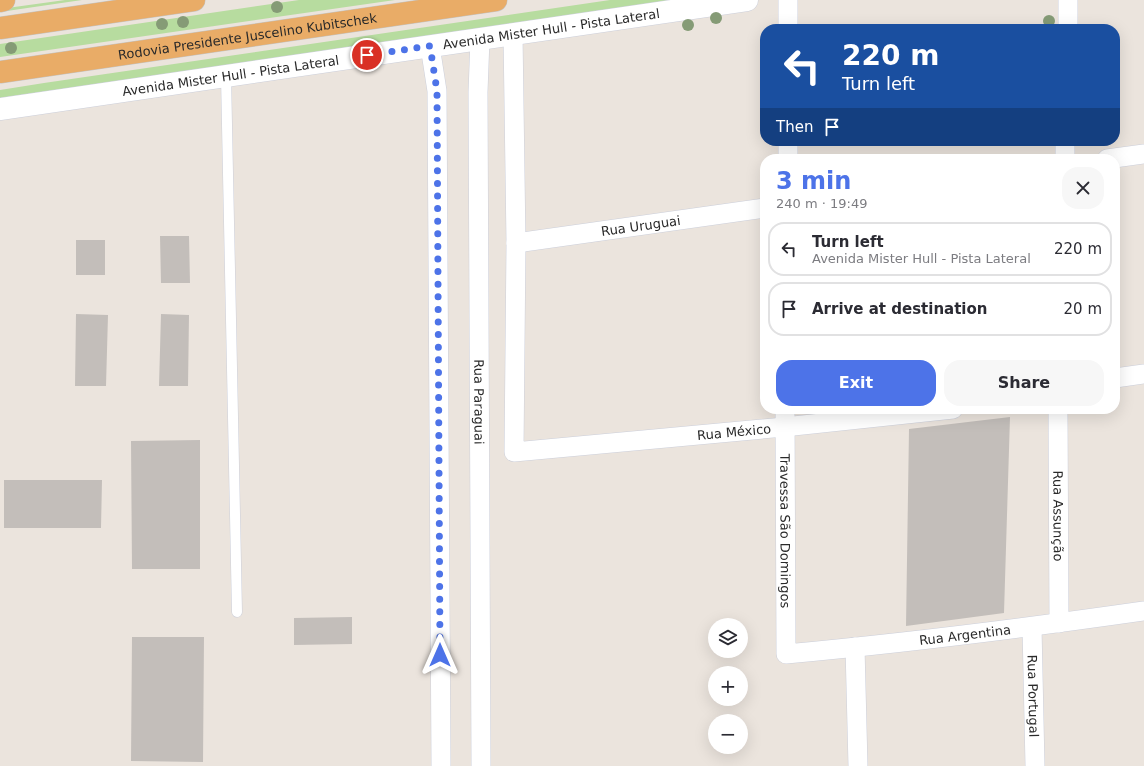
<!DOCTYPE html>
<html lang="en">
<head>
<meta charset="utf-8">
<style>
  body { margin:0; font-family:"DejaVu Sans",sans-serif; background:#f7f7f7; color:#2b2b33; height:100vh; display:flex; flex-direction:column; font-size:15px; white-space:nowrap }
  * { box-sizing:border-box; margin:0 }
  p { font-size:13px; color:#7c7c81 }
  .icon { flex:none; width:22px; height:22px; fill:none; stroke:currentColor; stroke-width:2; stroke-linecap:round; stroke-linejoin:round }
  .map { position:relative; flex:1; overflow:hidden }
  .details { position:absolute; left:760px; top:154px; width:360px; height:260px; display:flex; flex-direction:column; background:#fff; border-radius:16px; box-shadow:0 4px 16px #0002 }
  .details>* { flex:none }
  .guide { position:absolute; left:760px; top:24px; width:360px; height:122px; border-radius:16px; box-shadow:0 4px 16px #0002; background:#1a4fa0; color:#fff; overflow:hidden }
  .controls { position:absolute; left:708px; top:618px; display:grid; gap:8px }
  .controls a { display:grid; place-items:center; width:40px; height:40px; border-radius:50%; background:#fff; box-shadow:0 4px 16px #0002; font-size:20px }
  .pin { position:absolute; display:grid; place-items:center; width:34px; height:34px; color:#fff; margin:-17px; border:2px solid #fff; border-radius:50%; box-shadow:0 1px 4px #0007 }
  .me { position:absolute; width:44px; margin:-22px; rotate:0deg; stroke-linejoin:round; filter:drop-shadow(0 0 3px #0008) }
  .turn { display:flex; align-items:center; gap:14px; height:84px; padding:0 16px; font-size:18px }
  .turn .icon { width:52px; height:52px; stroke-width:2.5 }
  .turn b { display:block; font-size:28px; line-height:34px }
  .then { display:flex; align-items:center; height:38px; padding:0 16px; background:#0003; gap:8px; font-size:15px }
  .round { display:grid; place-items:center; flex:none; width:42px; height:42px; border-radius:16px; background:#f7f7f7 }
  .overview { display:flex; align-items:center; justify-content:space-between; height:68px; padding:0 16px }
  h1 { font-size:24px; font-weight:800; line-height:30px; color:#4d73e8 }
  .button { display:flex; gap:8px; margin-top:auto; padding:8px 16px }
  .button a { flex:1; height:46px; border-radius:16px; background:#4d73e8; color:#fff; font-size:16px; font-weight:800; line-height:46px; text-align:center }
  .button a+a { background:#f7f7f7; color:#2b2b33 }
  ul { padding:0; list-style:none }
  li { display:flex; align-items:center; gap:12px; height:54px; margin:0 8px 6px; padding:0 8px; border:2px solid #e1e1e2; border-radius:16px }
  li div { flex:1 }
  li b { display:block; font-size:15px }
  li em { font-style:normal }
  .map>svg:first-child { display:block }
</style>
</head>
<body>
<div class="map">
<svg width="1144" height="766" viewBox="0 0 1144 766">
  <rect width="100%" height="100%" fill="#ebe4dd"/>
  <path fill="#b7dc9f" d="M65,0H82L0,12V9Z
    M299,0H395L0,57V44Z
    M610,0H677L0,98V90L44,83Z"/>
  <path fill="#c3beba" d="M160,236H189L190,283H161Z
    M76,240H105V275H76Z
    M76,314L108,315L106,386H75Z
    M161,314L189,315L188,386H159Z
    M1010,417L1004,613L906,626L909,429Z
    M200,440V569H132L131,441Z
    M4,480H102L101,528H4Z
    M352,617V644L294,645V618Z
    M132,637H204L203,762L131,761Z"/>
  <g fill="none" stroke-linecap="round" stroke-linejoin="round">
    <defs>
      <path id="service" d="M226,76L237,612"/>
      <g id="minor">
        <path d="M788,0V29"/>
        <path d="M1068,29V0"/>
        <path id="s1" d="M513,34L516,243L514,452L784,427L953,409"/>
        <path id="s2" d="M480,39L478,92L481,766"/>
        <path d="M430,46L437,91L441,766"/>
        <path d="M788,141V159"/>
        <path d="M1065,159V141"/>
        <path d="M1107,159L1144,154"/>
        <path id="s3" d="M516,243L765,208"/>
        <path d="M1115,378L1144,374"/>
        <path id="s4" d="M785,409L786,654C905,643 1025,628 1144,611"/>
        <path id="s5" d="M1058,409L1059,623"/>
        <path id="s6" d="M1032,627L1035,766"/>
        <path d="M855,647L858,766"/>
      </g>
      <g id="secondary">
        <path id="s7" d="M0,109L747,0"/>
      </g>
      <g id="trunk">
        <path d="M0,1L4,0"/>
        <path d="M0,28L194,0"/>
        <path id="s8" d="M0,72L496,0"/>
      </g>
    </defs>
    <use href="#service" stroke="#cccfda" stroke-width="11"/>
    <use href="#minor" stroke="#cccfda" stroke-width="20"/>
    <use href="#secondary" stroke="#cccfda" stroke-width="23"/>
    <use href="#trunk" stroke="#c3c3c3" stroke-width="23"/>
    <use href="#service" stroke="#fff" stroke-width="10"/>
    <use href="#minor" stroke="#fff" stroke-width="19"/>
    <use href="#secondary" stroke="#fff" stroke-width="22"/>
    <use href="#trunk" stroke="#e9ac67" stroke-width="22"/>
  </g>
  <g fill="#859b76">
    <circle cx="277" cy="7" r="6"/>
    <circle cx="716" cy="18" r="6"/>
    <circle cx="1049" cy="21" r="6"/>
    <circle cx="183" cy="22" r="6"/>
    <circle cx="162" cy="24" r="6"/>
    <circle cx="688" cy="25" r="6"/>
    <circle cx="11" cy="48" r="6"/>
  </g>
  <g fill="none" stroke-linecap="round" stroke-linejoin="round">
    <path stroke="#4d73e8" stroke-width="7" stroke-dasharray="0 12.6" d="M367,55L430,46L437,91L440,655"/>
  </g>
  <g text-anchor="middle" stroke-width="3" stroke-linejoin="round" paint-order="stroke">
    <g font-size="13" fill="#2a2a2a" stroke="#fff">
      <text dy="5" stroke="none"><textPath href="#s7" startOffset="557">Avenida Mister Hull - Pista Lateral</textPath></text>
      <text dy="5" stroke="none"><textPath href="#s8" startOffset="250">Rodovia Presidente Juscelino Kubitschek</textPath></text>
      <text dy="5" stroke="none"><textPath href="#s7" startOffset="233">Avenida Mister Hull - Pista Lateral</textPath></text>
      <text dy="5" stroke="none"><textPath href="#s3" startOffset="126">Rua Uruguai</textPath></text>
      <text dy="5" stroke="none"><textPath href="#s2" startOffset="363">Rua Paraguai</textPath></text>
      <text dy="5" stroke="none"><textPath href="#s1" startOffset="639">Rua México</textPath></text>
      <text dy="5" stroke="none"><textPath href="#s5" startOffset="107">Rua Assunção</textPath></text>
      <text dy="5" stroke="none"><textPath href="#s4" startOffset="122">Travessa São Domingos</textPath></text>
      <text dy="5" stroke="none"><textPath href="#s4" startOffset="425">Rua Argentina</textPath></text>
      <text dy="5" stroke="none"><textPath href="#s6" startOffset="69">Rua Portugal</textPath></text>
    </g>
  </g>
</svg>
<div class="controls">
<a><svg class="icon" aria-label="layers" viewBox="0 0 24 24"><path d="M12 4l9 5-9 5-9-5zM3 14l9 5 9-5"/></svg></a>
<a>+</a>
<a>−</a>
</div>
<div class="pin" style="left:367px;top:55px;background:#d93025"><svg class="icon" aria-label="arrive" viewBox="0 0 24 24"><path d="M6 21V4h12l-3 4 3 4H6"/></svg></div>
<svg class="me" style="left:440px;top:655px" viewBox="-20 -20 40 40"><path d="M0-17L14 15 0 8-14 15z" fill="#4d73e8" stroke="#fff" stroke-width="4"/></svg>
<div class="guide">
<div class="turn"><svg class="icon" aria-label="left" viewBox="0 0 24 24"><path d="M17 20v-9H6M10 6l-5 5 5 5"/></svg><div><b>220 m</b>Turn left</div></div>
<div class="then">Then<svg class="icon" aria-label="arrive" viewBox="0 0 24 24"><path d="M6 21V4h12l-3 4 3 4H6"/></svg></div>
</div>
<section class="details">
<div class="overview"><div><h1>3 min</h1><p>240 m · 19:49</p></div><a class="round"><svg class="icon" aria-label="close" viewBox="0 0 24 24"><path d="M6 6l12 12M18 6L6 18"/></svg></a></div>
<ul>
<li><svg class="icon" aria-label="left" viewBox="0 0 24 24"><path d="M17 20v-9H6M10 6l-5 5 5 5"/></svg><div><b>Turn left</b><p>Avenida Mister Hull - Pista Lateral</p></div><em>220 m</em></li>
<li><svg class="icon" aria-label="arrive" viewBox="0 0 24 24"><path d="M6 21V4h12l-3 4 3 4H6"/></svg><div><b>Arrive at destination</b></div><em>20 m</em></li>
</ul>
<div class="button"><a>Exit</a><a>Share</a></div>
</section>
</div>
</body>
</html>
